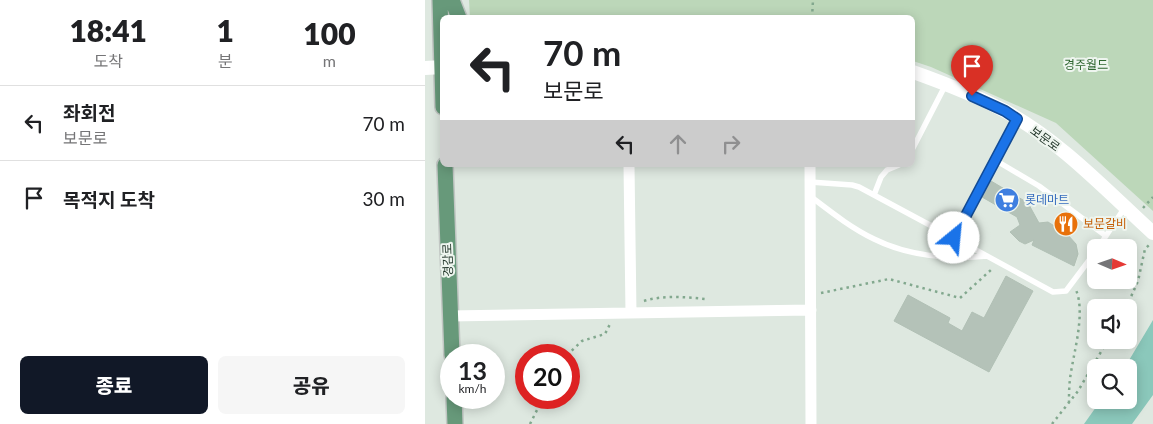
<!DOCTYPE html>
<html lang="ko">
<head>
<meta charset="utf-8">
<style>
  body { margin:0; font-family:Lato,"Noto Sans KR",sans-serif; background:#f6f6f6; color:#202124; height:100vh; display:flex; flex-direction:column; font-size:19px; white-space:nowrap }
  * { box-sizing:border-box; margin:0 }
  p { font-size:16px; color:#757577 }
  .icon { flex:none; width:28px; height:28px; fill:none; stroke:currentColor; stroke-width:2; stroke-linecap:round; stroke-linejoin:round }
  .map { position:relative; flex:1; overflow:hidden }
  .drawer { display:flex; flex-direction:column; background:#fff; width:425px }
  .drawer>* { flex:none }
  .banner { position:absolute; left:15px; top:15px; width:475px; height:152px; border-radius:8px; box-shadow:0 2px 12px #0003; background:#fff; color:#202124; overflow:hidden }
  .needle { width:32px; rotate:92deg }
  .tools { position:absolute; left:662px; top:239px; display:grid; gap:10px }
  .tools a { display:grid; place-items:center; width:50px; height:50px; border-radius:8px; background:#fff; box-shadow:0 2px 12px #0003; font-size:25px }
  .speed { position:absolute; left:15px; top:344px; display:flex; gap:10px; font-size:25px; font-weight:700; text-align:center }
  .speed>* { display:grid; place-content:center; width:65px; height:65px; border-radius:50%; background:#fff; box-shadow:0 2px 12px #0003; line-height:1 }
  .speed small { font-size:12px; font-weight:400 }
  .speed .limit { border:8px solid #d22; background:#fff; color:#111 }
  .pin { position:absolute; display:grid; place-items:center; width:42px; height:42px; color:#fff; margin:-51px -21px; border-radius:50% 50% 50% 0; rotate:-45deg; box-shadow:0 0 5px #0007 }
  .pin .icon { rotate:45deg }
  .me { position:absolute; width:55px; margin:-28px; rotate:28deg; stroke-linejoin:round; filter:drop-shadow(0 0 4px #0008) }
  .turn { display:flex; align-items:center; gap:18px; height:105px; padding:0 20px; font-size:22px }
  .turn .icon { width:65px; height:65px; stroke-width:2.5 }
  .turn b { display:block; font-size:35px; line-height:42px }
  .lanes { display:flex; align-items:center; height:48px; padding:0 20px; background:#0003; justify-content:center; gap:25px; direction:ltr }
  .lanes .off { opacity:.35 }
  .eta { display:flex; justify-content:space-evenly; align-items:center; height:85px; text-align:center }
  .eta b { font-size:30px; font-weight:800; line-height:35px }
  .primary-button { display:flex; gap:10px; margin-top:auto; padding:10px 20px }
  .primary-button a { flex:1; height:58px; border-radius:8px; background:#111827; color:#fff; font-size:20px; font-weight:800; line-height:58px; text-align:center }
  .primary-button a+a { background:#f6f6f6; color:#202124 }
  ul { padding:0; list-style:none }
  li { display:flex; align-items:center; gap:15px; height:75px; padding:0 20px; border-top:1px solid #e0e0e0 }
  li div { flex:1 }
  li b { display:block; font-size:19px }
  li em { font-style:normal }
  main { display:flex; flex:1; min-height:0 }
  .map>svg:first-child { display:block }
</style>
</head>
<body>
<main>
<section class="drawer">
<div class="eta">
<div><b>18:41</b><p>도착</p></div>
<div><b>1</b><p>분</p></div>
<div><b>100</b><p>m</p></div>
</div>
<ul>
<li><svg class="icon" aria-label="left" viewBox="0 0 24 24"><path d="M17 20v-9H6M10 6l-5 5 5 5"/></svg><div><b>좌회전</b><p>보문로</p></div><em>70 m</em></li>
<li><svg class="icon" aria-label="arrive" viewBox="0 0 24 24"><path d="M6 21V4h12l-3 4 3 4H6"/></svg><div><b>목적지 도착</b></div><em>30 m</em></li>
</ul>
<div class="primary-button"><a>종료</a><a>공유</a></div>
</section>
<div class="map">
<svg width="728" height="424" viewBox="0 0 728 424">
  <rect width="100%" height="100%" fill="#dee8e0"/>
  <path fill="#bcd7b9" d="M44,0H728V211L631,123L506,67L488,61V18H45Z"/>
  <path fill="#8bc8bb" d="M728,320V395L707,424H659L676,400H704V368L700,367Z"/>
  <path fill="#b4c2b8" stroke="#b1c0b5" d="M566,181L603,203L614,223L623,222L642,234L651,244L653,254L649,266L607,245L609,240L600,244L594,241L585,232L595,225L592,217L557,197Z
    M581,276L608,291L564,372L469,321L483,295L525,318L523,323L537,331L547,312L559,318Z"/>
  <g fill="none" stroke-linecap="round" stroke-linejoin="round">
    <defs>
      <path id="primary" d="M15,0L18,107
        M27,0L34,18
        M20,165L27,355
        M29,398L30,424"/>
    </defs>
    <use href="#primary" stroke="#c1c6c3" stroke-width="18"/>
    <path stroke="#82a88e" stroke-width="2.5" stroke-dasharray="2.5 4" stroke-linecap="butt" d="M387,18L388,0
      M718,208L728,197
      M396,293L464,279L535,298L567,269
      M219,301C238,295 260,297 280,299
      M701,308L713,281L720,249L725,244
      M142,355L157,341L180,334L185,324
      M644,403C644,395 644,387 645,379C648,354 661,314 651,290
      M105,424L118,398
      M627,424L653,391L683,340"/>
    <path stroke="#fff" stroke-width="5.5" d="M488,148L521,84
      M570,160L614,186L681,236
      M385,182L427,185L434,187L529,238L628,292L641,291L671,251
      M449,195L456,177L462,170L474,165
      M385,196C406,212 426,228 449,239C483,256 525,260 562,256
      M529,238L592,119
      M673,248L700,207"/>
    <path stroke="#fff" stroke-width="11" d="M204,165L206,313
      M385,165L386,424
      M25,316L386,310"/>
    <path stroke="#fff" stroke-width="14" d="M0,68L18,67
      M488,72C519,83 550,95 580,111C634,140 682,191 728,233"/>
    <use href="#primary" stroke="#67997a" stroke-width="15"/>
  </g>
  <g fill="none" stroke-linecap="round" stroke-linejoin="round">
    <defs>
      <path id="route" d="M529,238L592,119L580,111L547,96"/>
    </defs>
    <use href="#route" stroke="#114b97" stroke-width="12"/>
    <use href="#route" stroke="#1a73e8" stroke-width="9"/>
  </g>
  <defs>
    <symbol id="supermarket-disc" viewBox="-11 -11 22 22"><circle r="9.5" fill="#3f7fe0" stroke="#eef5ef"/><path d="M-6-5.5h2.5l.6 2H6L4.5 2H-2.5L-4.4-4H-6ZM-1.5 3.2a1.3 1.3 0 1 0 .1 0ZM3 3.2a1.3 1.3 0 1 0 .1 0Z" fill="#fff"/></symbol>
    <symbol id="restaurant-disc" viewBox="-11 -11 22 22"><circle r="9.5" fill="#e8710a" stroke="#eef5ef"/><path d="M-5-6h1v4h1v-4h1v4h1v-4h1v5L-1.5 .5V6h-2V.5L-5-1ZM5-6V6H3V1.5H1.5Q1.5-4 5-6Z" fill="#fff"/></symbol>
  </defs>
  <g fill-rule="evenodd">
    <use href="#supermarket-disc" x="568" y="186" width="28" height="28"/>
    <use href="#restaurant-disc" x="627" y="210" width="28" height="28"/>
  </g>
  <g text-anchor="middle" stroke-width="4" stroke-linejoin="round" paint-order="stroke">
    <g font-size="12" fill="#306731" stroke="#eef5ef">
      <text x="661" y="69">경주월드</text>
    </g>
    <g font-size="12" fill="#213529" stroke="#eef5ef">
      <text transform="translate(620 139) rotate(36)" y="4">보문로</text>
      <text transform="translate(23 260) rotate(-92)" y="4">경감로</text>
    </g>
    <g font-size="12" fill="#366cbe" stroke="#eef5ef" text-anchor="start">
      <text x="600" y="204">롯데마트</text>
    </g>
    <g font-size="12" fill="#c56008" stroke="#eef5ef" text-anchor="start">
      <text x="658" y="228">보문갈비</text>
    </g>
  </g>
</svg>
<div class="tools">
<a><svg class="needle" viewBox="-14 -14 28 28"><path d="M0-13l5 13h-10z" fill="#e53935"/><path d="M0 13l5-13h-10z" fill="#757577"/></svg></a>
<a><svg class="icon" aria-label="sound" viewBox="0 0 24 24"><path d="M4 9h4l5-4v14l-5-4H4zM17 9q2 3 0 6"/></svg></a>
<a><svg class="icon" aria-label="search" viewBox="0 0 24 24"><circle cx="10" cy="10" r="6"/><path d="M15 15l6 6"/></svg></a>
</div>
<div class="speed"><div>13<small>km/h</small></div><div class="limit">20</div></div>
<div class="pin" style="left:547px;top:96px;background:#d93025"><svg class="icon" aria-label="arrive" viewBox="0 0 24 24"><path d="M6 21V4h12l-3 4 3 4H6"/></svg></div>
<svg class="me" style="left:529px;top:238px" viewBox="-20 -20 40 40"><circle r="19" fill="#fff"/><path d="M0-13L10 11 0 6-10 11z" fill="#1a73e8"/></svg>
<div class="banner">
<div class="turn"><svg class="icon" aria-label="left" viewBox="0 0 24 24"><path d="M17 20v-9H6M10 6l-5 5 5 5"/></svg><div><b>70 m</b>보문로</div></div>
<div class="lanes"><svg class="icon" aria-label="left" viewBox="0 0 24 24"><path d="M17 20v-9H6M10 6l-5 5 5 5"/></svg><svg class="icon off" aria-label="ahead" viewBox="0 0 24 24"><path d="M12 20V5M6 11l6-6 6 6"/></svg><svg class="icon off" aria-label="right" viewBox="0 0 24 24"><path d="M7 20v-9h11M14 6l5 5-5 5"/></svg></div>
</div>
</div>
</main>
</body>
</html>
